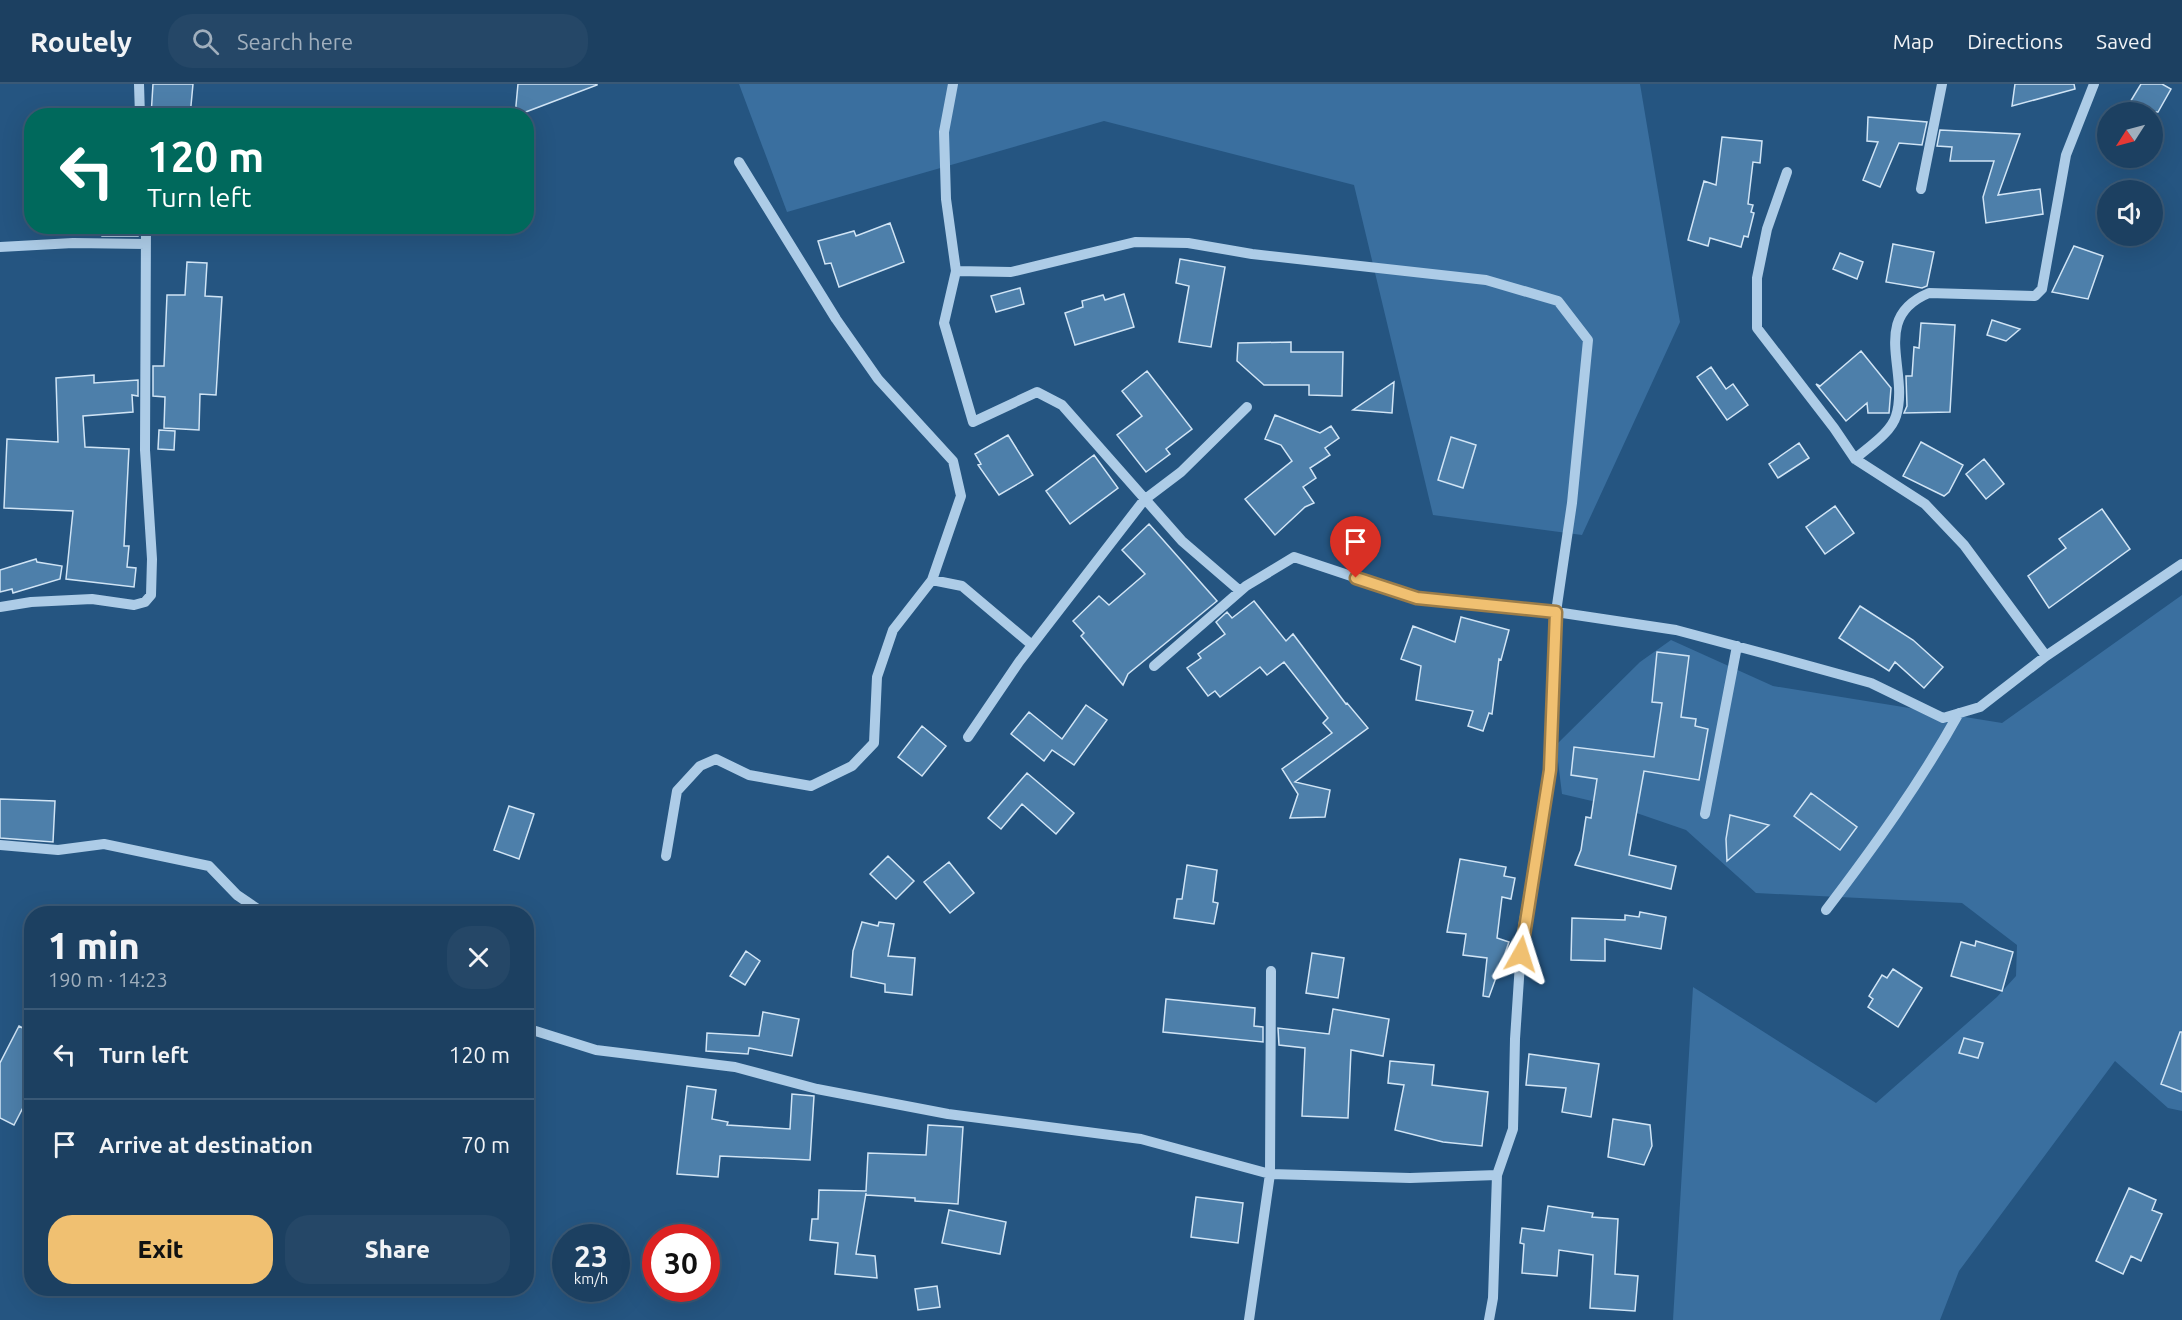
<!DOCTYPE html>
<html lang="en">
<head>
<meta charset="utf-8">
<style>
  body { margin:0; font-family:Ubuntu,sans-serif; background:#254767; color:#f1f3f6; height:100vh; display:flex; flex-direction:column; font-size:22px; white-space:nowrap }
  * { box-sizing:border-box; margin:0 }
  p { font-size:20px; color:#a0afbd }
  .icon { flex:none; width:33px; height:33px; fill:none; stroke:currentColor; stroke-width:2; stroke-linecap:round; stroke-linejoin:round }
  .map { position:relative; flex:1; overflow:hidden }
  .drawer { position:absolute; left:24px; top:822px; width:510px; height:390px; display:flex; flex-direction:column; background:#1c4061; border-radius:24px; box-shadow:0 6px 24px #0002,0 0 0 2px #3a5976 }
  .drawer>* { flex:none }
  .top-card { position:absolute; left:24px; top:24px; width:510px; height:126px; border-radius:24px; box-shadow:0 6px 24px #0002,0 0 0 2px #3a5976; background:#00695c; color:#fff; overflow:hidden }
  .needle { width:39px; rotate:234deg }
  .tools { position:absolute; left:2097px; top:18px; display:grid; gap:12px }
  .tools a { display:grid; place-items:center; width:66px; height:66px; border-radius:50%; background:#1c4061; box-shadow:0 6px 24px #0002,0 0 0 2px #3a5976; font-size:30px }
  .speed { position:absolute; left:552px; top:1140px; display:flex; gap:12px; font-size:30px; font-weight:700; text-align:center }
  .speed>* { display:grid; place-content:center; width:78px; height:78px; border-radius:50%; background:#1c4061; box-shadow:0 6px 24px #0002,0 0 0 2px #3a5976; line-height:1 }
  .speed small { font-size:15px; font-weight:400 }
  .speed .limit { border:9px solid #d22; background:#fff; color:#111 }
  .pin { position:absolute; display:grid; place-items:center; width:51px; height:51px; color:#fff; margin:-62px -26px; border-radius:50% 50% 50% 0; rotate:-45deg; box-shadow:0 0 6px #0007 }
  .pin .icon { rotate:45deg }
  .me { position:absolute; width:66px; margin:-33px; rotate:6deg; stroke-linejoin:round; filter:drop-shadow(0 0 4px #0008) }
  .turn { display:flex; align-items:center; gap:21px; height:126px; padding:0 24px; font-size:27px }
  .turn .icon { width:78px; height:78px; stroke-width:2.5 }
  .turn b { display:block; font-size:42px; line-height:51px }
  .round { display:grid; place-items:center; flex:none; width:63px; height:63px; border-radius:24px; background:#254767 }
  .summary { display:flex; align-items:center; justify-content:space-between; height:102px; padding:0 24px }
  h1 { font-size:36px; font-weight:800; line-height:45px }
  .action { display:flex; gap:12px; margin-top:auto; padding:12px 24px }
  .action a { flex:1; height:69px; border-radius:24px; background:#f0c071; color:#111; font-size:24px; font-weight:800; line-height:69px; text-align:center }
  .action a+a { background:#254767; color:#f1f3f6 }
  ul { padding:0; list-style:none }
  li { display:flex; align-items:center; gap:18px; height:90px; padding:0 24px; border-top:2px solid #3a5976 }
  li div { flex:1 }
  li b { display:block; font-size:22px }
  li em { font-style:normal }
  header { display:flex; align-items:center; gap:36px; box-sizing:border-box; height:84px; padding:0 30px; background:#1c4061; border-bottom:2px solid #3a5976 }
  header strong { font-size:28px }
  nav { display:flex; gap:33px; margin-inline-start:auto; font-size:21px }
  .search { width:420px; height:54px; background:#254767; display:flex; align-items:center; gap:15px; box-sizing:border-box; padding:0 21px; border-radius:24px; color:#a0afbd; font-size:22px }
  .map>svg:first-child { display:block }
</style>
</head>
<body>
<header>
<strong>Routely</strong>
<div class="search"><svg class="icon" aria-label="search" viewBox="0 0 24 24"><circle cx="10" cy="10" r="6"/><path d="M15 15l6 6"/></svg>Search here</div>
<nav><a>Map</a><a>Directions</a><a>Saved</a></nav>
</header>
<div class="map">
<svg width="2182" height="1236" viewBox="0 0 2182 1236">
  <rect width="100%" height="100%" fill="#255581"/>
  <path fill="#3a6f9f" d="M739,0H1640L1680,238L1582,451L1433,431L1354,101L1104,37L787,128Z
    M2182,511V1027L2168,1024L2115,977L1959,1187L1940,1236H1673L1693,903L1876,1019L1997,913L2016,892L2017,861L1962,819L1756,809L1686,746L1622,724L1562,710L1556,661L1640,578L1671,556L1773,602L2002,639Z"/>
  <path fill="#4d7faa" stroke="#d0e4f5" stroke-width="1.5" d="M153,0H193L190,32H151Z
    M518,0H597V1L515,32Z
    M2015,0H2074L2075,5L2012,22Z
    M2141,0H2162L2171,5L2158,28H2124Z
    M1868,33L1927,38L1922,61L1899,59L1880,103L1863,96L1878,58L1867,57Z
    M1940,46L2020,50L1998,111L2040,105L2043,130L1986,139L1983,113L1994,77H1950L1952,63L1937,62Z
    M1722,53L1762,57L1760,79L1753,78L1748,120L1753,121L1751,128L1754,129L1748,153L1744,152L1741,163L1710,154L1708,162L1688,156L1704,97L1716,101Z
    M890,139L904,178L839,203L831,179L825,180L818,157L854,147L856,152Z
    M101,142H138V152H102Z
    M1893,160L1934,168L1927,202L1922,204L1886,198Z
    M2074,162L2103,172L2088,215L2052,208Z
    M1840,169L1863,178L1857,195L1833,185Z
    M1180,175L1225,183L1211,263L1179,258L1189,202L1176,199Z
    M187,178L207,179L205,212L222,213L216,311L200,310L199,346L164,344L165,313L153,312V282H164L167,211H185Z
    M1020,204L1024,220L996,228L991,212Z
    M1124,210L1134,243L1075,261L1065,229L1083,223L1082,217L1103,211L1105,216Z
    M1992,236L2020,245L2006,257L1987,251Z
    M1921,239L1955,241L1950,328L1904,329L1907,322L1906,292H1912L1914,263L1919,264Z
    M1291,258V268H1343L1342,312L1309,311V301H1264L1237,277L1238,259Z
    M1861,267L1891,304L1889,329H1868L1867,319L1846,337L1816,300L1820,302Z
    M1711,283L1726,305L1733,300L1748,321L1727,336L1697,293Z
    M1147,287L1192,345L1166,365L1170,370L1146,388L1117,351L1142,332L1122,307Z
    M94,291V299L138,296V312L132,311L133,328L83,332L85,363L129,365L124,462H129L127,483L136,484L134,503L66,495L73,427L4,424L7,355L58,358L56,294Z
    M1394,298L1392,329L1353,326Z
    M1275,331L1320,349L1331,342L1339,354L1325,364L1330,371L1310,384L1316,394L1303,403L1314,419L1305,423L1275,451L1245,415L1292,377L1281,361L1265,355Z
    M159,346L175,347L174,366L158,365Z
    M1008,351L1033,391L999,411L978,381L981,380L975,370Z
    M1451,353L1476,361L1463,404L1438,396Z
    M1921,358L1963,381L1949,408L1944,412L1903,392Z
    M1799,359L1809,374L1778,394L1769,380Z
    M1094,371L1118,404L1070,440L1046,407Z
    M1984,375L2004,400L1986,415L1966,390Z
    M1835,422L1854,449L1825,470L1806,443Z
    M2102,425L2130,465L2049,524L2028,492L2066,464L2059,455Z
    M1149,440L1217,517L1128,590L1123,601L1081,552L1084,549L1073,537L1099,512L1109,521L1145,490L1122,466Z
    M36,475L37,478L62,482L60,495L13,509L12,505L0,508V486Z
    M1254,517L1286,557L1293,550L1346,620L1347,619L1368,644L1295,698L1330,706L1325,733L1290,734L1298,710L1282,685L1332,649L1323,639L1328,634L1284,578L1267,591L1260,583L1220,613L1215,607L1208,612L1187,584L1201,574L1198,570L1225,550L1216,538L1227,528L1232,534Z
    M1860,522L1913,556L1943,583L1924,604L1895,578L1889,587L1839,554Z
    M1461,533L1509,546L1501,576L1499,575L1492,630L1489,629L1483,647L1468,642L1473,627L1416,616L1421,582L1401,575L1413,542L1455,558Z
    M1657,568L1689,572L1681,633L1696,635L1695,642L1708,645L1699,696L1644,687L1629,771L1676,782L1671,805L1575,781L1581,766L1586,733L1591,734L1597,695L1571,691L1574,663L1654,673L1662,619L1652,618Z
    M1086,621L1107,636L1074,681L1052,666L1044,677L1011,650L1029,628L1062,655Z
    M922,642L946,662L922,692L898,673Z
    M1027,689L1074,729L1056,750L1022,720L1001,745L988,734Z
    M1811,709L1857,743L1840,766L1794,732Z
    M0,715L55,717L53,758L0,754Z
    M509,722L534,730L519,775L494,766Z
    M1730,731L1769,741L1727,777L1726,755Z
    M888,772L914,797L896,815L870,790Z
    M1460,775L1506,783L1504,792L1515,794L1511,815L1502,813L1497,854L1509,858L1489,913L1483,912L1487,874L1463,871L1466,850L1447,848Z
    M949,778L974,809L950,829L924,798Z
    M1187,781L1217,786L1213,818L1218,819L1214,840L1174,834L1177,815H1182Z
    M1640,828L1666,833L1661,865L1605,855V877L1571,876L1572,834L1625,836V831L1639,833Z
    M862,838L878,842L879,838L894,840L888,872L915,874L912,911L885,908V900L851,893L853,867Z
    M1976,857L2013,868L2002,907L1951,892L1961,858L1975,862Z
    M746,867L760,877L745,901L730,892Z
    M1312,869L1344,874L1338,914L1306,909Z
    M1893,885L1922,904L1898,943L1868,923L1873,915L1869,912L1882,891L1887,894Z
    M1166,915L1255,924L1254,942L1263,943V958L1163,948Z
    M1333,925L1389,935L1383,972L1351,966L1348,1034L1302,1032L1305,964L1279,961L1278,944L1329,950Z
    M763,928L799,935L792,972L749,964L748,970L706,967L707,949L759,952Z
    M19,942L32,949V1006L14,1041L0,1034V979Z
    M2180,948H2182V1008L2161,1000Z
    M1964,954L1983,959L1978,974L1959,969Z
    M1529,970L1599,980L1591,1033L1562,1028L1566,1004L1526,1001Z
    M1390,977L1434,981L1432,1001L1488,1008L1482,1062L1443,1058L1395,1046L1404,1001L1388,999Z
    M687,1002L716,1006L712,1035L728,1038L727,1041L790,1045L792,1010L814,1012L810,1076L720,1072L718,1093L677,1090Z
    M1613,1035L1650,1041L1652,1062L1644,1081L1608,1073Z
    M928,1041L963,1043L958,1120L915,1117V1114L866,1111V1109L856,1170L875,1172L877,1194L835,1190L838,1159L810,1156L812,1135H818L819,1106L866,1107L868,1069L926,1071Z
    M2129,1104L2156,1116L2152,1126L2162,1130L2141,1177L2131,1172L2123,1190L2096,1177Z
    M1196,1113L1243,1119L1238,1159L1191,1153Z
    M1548,1122L1593,1129L1592,1133L1618,1135L1615,1190L1638,1192L1635,1227L1590,1224L1593,1171L1559,1166L1557,1192L1522,1189L1524,1160L1520,1159L1522,1144L1544,1147Z
    M949,1126L1006,1138L1000,1170L942,1159Z
    M937,1202L940,1223L918,1226L915,1205Z"/>
  <g fill="none" stroke-linecap="round" stroke-linejoin="round">
    <path stroke="#adcce7" stroke-width="10" d="M139,0L140,32
      M953,0L944,48L946,115L956,187L944,239L973,338L1037,308L1062,321L1182,457L1240,507
      M1787,88L1767,145L1757,194V244L1834,344L1855,375L1925,420L1964,461L2046,572
      M1921,105L1942,0
      M0,163L73,159L146,160
      M956,187L1011,188L1135,158L1188,159L1252,170L1486,196L1558,217L1588,256L1572,419L1556,528L1417,514L1294,473L1246,502L1154,582
      M1855,375C1867,364 1891,349 1896,332C1910,287 1869,234 1929,209L2035,212L2042,205L2066,71L2094,0
      M932,496L962,502L1032,561
      M0,523L31,518L92,515L134,521L145,518L151,511L152,475L145,366L146,142
      M968,653L1019,578L1144,416L1181,388L1247,323
      M1705,730L1737,562
      M0,761L58,766L104,760L209,782L237,811L265,830
      M666,772L677,707L700,682L716,675L749,691L811,702L852,682L874,659L877,593L893,546L932,496L961,412L953,377L878,295L836,235L739,78
      M1826,826C1874,763 1920,699 1959,629
      M526,944L596,966L735,983L817,1005L948,1030L1141,1055L1270,1090L1410,1094L1497,1091L1513,1045L1515,955L1522,849L1550,686L1556,528L1676,546L1777,573L1871,599L1943,634L1980,623L2046,572L2182,480
      M1249,1236L1270,1090L1271,887
      M1489,1236L1493,1214L1497,1091"/>
  </g>
  <g fill="none" stroke-linecap="round" stroke-linejoin="round">
    <defs>
      <path id="route" d="M1356,494L1417,514L1556,528L1550,686L1521,870"/>
    </defs>
    <use href="#route" stroke="#9c7d49" stroke-width="15"/>
    <use href="#route" stroke="#f0c071" stroke-width="10"/>
  </g>
</svg>
<div class="tools">
<a><svg class="needle" viewBox="-14 -14 28 28"><path d="M0-13l5 13h-10z" fill="#e53935"/><path d="M0 13l5-13h-10z" fill="#a0afbd"/></svg></a>
<a><svg class="icon" aria-label="sound" viewBox="0 0 24 24"><path d="M4 9h4l5-4v14l-5-4H4zM17 9q2 3 0 6"/></svg></a>
</div>
<div class="speed"><div>23<small>km/h</small></div><div class="limit">30</div></div>
<div class="pin" style="left:1356px;top:494px;background:#d93025"><svg class="icon" aria-label="arrive" viewBox="0 0 24 24"><path d="M6 21V4h12l-3 4 3 4H6"/></svg></div>
<svg class="me" style="left:1521px;top:870px" viewBox="-20 -20 40 40"><path d="M0-17L14 15 0 8-14 15z" fill="#f0c071" stroke="#fff" stroke-width="4"/></svg>
<div class="top-card">
<div class="turn"><svg class="icon" aria-label="left" viewBox="0 0 24 24"><path d="M17 20v-9H6M10 6l-5 5 5 5"/></svg><div><b>120 m</b>Turn left</div></div>
</div>
<section class="drawer">
<div class="summary"><div><h1>1 min</h1><p>190 m · 14:23</p></div><a class="round"><svg class="icon" aria-label="close" viewBox="0 0 24 24"><path d="M6 6l12 12M18 6L6 18"/></svg></a></div>
<ul>
<li><svg class="icon" aria-label="left" viewBox="0 0 24 24"><path d="M17 20v-9H6M10 6l-5 5 5 5"/></svg><div><b>Turn left</b></div><em>120 m</em></li>
<li><svg class="icon" aria-label="arrive" viewBox="0 0 24 24"><path d="M6 21V4h12l-3 4 3 4H6"/></svg><div><b>Arrive at destination</b></div><em>70 m</em></li>
</ul>
<div class="action"><a>Exit</a><a>Share</a></div>
</section>
</div>
</body>
</html>
